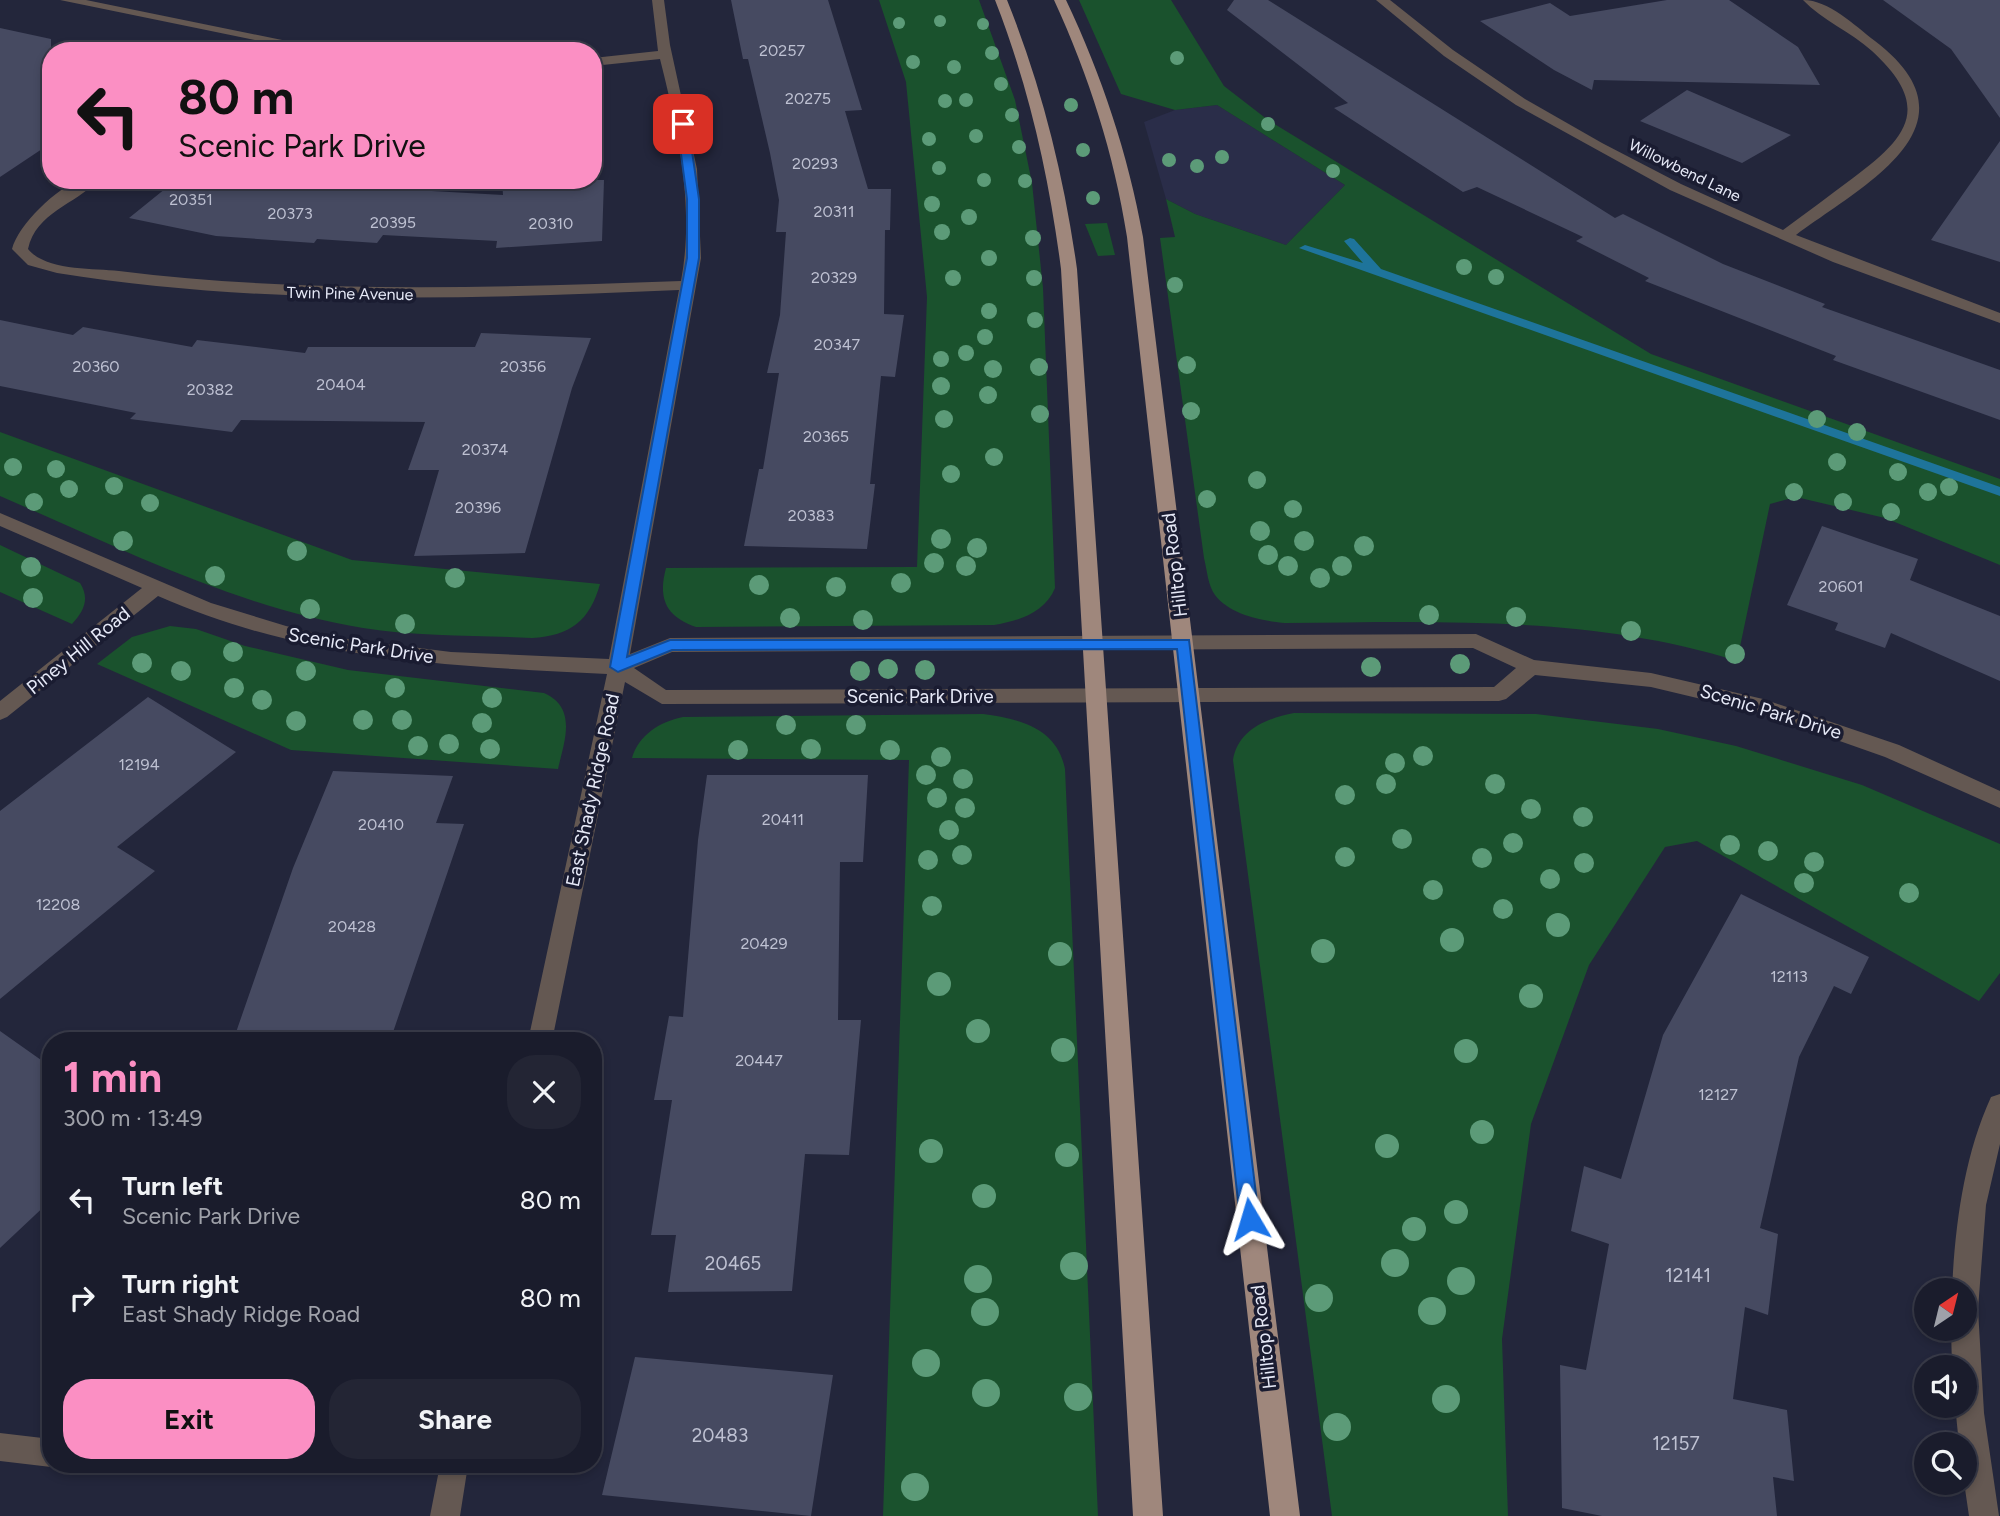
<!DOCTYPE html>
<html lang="en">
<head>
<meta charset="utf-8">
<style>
  body { margin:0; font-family:Figtree,sans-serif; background:#232534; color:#f1f3f6; height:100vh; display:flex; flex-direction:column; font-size:26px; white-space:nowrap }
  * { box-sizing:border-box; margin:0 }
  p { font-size:23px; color:#9fa1a9 }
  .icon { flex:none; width:38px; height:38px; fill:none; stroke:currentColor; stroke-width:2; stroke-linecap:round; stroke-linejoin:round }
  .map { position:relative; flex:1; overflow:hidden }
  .sheet { position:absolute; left:42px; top:1032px; width:560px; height:441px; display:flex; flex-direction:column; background:#1a1c2c; border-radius:28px; box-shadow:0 4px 10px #0003,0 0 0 2px #383a48 }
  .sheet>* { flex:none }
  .top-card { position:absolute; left:42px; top:42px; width:560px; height:147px; border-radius:28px; box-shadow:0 4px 10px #0003,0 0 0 2px #383a48; background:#fb8fc3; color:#111; overflow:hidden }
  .needle { width:46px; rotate:35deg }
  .buttons { position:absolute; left:1914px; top:1278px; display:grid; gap:14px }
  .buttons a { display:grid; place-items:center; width:63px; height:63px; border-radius:50%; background:#1a1c2c; box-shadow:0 4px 10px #0003,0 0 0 2px #383a48; font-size:35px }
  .pin { position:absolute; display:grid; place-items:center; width:60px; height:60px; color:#fff; margin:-30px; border-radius:14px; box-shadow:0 4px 10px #0006 }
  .me { position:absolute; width:77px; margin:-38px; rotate:353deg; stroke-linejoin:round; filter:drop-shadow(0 0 5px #0008) }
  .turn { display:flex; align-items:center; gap:24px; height:147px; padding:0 21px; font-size:32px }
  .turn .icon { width:91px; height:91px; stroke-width:2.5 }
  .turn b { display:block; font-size:49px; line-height:60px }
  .round { display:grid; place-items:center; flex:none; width:74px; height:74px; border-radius:28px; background:#232534 }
  .summary { display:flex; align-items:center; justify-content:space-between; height:119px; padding:0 21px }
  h1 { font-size:42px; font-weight:700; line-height:52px; color:#fb8fc3 }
  .cta { display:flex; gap:14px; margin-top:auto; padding:14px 21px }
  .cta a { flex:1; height:80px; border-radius:28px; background:#fb8fc3; color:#111; font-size:28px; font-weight:700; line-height:80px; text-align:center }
  .cta a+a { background:#232534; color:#f1f3f6 }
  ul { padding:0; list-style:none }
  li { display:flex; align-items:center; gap:21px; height:98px; padding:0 21px }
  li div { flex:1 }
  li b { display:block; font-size:26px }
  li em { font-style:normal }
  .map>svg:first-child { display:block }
</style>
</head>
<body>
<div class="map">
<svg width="2000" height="1516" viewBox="0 0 2000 1516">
  <rect width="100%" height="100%" fill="#23263b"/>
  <path fill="#2a2d49" d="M1217,105L1345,185L1286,245L1195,214L1166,199L1144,122L1175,110Z"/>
  <path fill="#1a522d" d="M879,0H979L1015,100L1032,183L1043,288L1055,588C1045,613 1018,621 994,625L696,627C665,616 658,598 666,568L917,567L927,297L906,82Z
    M1079,0H1171L1224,86L1268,120L1651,354L2000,479V565L1885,518L1796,497L1770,504L1737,661C1592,615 1436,622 1285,623C1263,621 1230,615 1215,595C1208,586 1207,570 1204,558L1160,238L1175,237L1166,199L1195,214L1286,245L1345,185L1217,105L1175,110L1121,94Z
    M1107,223L1115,255L1098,256L1085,224Z
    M0,432L352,560L600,584C590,620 571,636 532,638C476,635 418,637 363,628C235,607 118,547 0,496Z
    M0,545L80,583C90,599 84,611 72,624L0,592Z
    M170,626L196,629L245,646L348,670L544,693C578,708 564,742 558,769L291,750L97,664L132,637Z
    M1294,713L1536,714L1658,729L1736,746L1862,785L2000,844V973L1979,1001L1697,841L1665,847L1589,965L1531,1124L1502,1339L1508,1516H1332L1233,760C1238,730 1267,718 1294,713Z
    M983,714C1020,719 1057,728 1065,769L1098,1516H883L909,760L632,758C639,735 659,722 683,717Z"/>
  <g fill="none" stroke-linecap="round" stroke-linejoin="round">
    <path fill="#1e749b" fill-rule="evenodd" d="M1350,238L1354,239L1381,269L2000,487V496L1299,248L1305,245L1363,263L1344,241Z"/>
  </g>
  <path fill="#464a61" d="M731,0H828L862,110L845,111L868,189H891L890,230H885L884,314L904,315L895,377L881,376L870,484H875L867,549L744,546L759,469H763L779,373H767L780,315L786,232H776L779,200L770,153L748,59H743Z
    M1234,0H1268L1615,218L1623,214L1723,264L1825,304L1822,307L2000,370V420L1833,360L1836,356L1645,281L1649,278L1576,241L1583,237L1477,187L1463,192L1334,108L1348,103L1227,10Z
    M1667,0H1729L1798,47L1820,85L1594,80L1592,90L1554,70L1480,21L1550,3L1570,16Z
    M1883,0H2000V118L1951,49Z
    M0,28L51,39V143L0,177Z
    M1687,90L1791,135L1742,163L1640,121Z
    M2000,141V262L1931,240Z
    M176,180H238L503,195L502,180H604L602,241L496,248L497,241L383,235L377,243L317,239L314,243L216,236L129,218Z
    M0,320L73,335L83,327L192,347L197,340L305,353L308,347H475L481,333L591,338L572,388L525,553L414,556L439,470H408L425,422L241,420L232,432L130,419L136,413L0,386Z
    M1822,526L1918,559L1910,580L2000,616V681L1891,633L1885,648L1835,630L1838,623L1787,605Z
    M148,697L236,752L117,847L155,871L0,999V811Z
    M333,771L453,776L436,823L464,824L390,1041H233L293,868Z
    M707,775H868L863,862H840L838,1020H861L849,1155L805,1154L792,1291L668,1292L676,1235H651L672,1100H654L669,1016L683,1017L698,840Z
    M1741,894L1869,957L1851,994L1834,986L1799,1057L1760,1228L1778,1234L1768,1315L1745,1307L1733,1399L1787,1410L1794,1481L1773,1477L1777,1516H1602L1562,1508L1560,1365L1586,1370L1609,1244L1571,1231L1584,1166L1621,1179L1663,1035Z
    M0,1031L51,1067V1200L0,1248Z
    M635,1357L833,1375L811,1516L602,1495Z"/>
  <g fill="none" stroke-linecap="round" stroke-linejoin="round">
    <path fill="#645852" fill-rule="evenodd" d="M60,0H86L336,51H308Z
      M652,0H664L670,45L697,169L701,258L630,654L670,638L1476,634L1534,660L1651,673L1763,699L1899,745L2000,791V808L1885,757L1760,713L1651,687L1535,675L1506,699L1499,701L662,704L625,682L552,1041H528L607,674C448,666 306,661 158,596L7,717L0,720V701L142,588L0,526V513L211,603L286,626L332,637L451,652L609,659L679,290C472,299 263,306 57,273L28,265L12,249C18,225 57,187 81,180C86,179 93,180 98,180C75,205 36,212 28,249C46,271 92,268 119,271C306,294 493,288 681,281C695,206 678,131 660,59L593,66V58L658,51ZM1473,648L1516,668L1494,687L666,690L634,668L672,652Z
      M1376,0H1390L1453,50L1525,99L1602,143L1681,184L1783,230C1806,213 1829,196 1853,178C1908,137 1933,107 1872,51C1851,32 1822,20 1803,0C1829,0 1854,25 1875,41C1985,125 1863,185 1796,235L2000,313V323L1833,262L1670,190L1516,105L1444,56Z
      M2000,1094V1144L1986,1205L1978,1309L1984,1413L1999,1516H1969L1964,1482L1965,1444H1959L1955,1405H1965V1367H1952L1951,1328H1965V1290H1952C1955,1225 1964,1156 1991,1097Z
      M0,1433L51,1439V1465H57L51,1467L0,1461Z
      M440,1465H468L460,1516H430Z"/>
    <path fill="#9f877c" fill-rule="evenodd" d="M995,0H1007C1042,87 1064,176 1077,269L1163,1516H1133L1061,269C1049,176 1029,87 995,0Z
      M1054,0H1066C1102,76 1128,154 1143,237L1300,1516H1270L1127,237C1114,154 1089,76 1054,0Z"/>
  </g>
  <g fill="#5c9b78">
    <circle cx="940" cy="21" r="6"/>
    <circle cx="899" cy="23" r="6"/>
    <circle cx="983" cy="24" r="6"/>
    <circle cx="992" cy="53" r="7"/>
    <circle cx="1177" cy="58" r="7"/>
    <circle cx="913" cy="62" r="7"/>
    <circle cx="954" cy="67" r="7"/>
    <circle cx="1001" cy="84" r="7"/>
    <circle cx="966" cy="100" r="7"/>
    <circle cx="945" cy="101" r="7"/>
    <circle cx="1071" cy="105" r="7"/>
    <circle cx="1012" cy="115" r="7"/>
    <circle cx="1268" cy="124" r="7"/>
    <circle cx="976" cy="136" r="7"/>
    <circle cx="929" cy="139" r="7"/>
    <circle cx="1019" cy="147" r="7"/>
    <circle cx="1083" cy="150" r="7"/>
    <circle cx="1222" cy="157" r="7"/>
    <circle cx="1169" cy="160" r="7"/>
    <circle cx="1197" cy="166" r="7"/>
    <circle cx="939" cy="168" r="7"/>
    <circle cx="1333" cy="171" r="7"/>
    <circle cx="984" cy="180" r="7"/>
    <circle cx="1025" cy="181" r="7"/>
    <circle cx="1093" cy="198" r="7"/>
    <circle cx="932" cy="204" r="8"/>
    <circle cx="969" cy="217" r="8"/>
    <circle cx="942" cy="232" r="8"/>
    <circle cx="1033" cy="238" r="8"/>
    <circle cx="989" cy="258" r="8"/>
    <circle cx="1464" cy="267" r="8"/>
    <circle cx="1496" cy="277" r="8"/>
    <circle cx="953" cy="278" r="8"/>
    <circle cx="1034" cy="278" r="8"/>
    <circle cx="1175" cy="285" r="8"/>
    <circle cx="989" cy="311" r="8"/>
    <circle cx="1035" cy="320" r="8"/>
    <circle cx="985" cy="337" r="8"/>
    <circle cx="966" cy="353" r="8"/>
    <circle cx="941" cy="359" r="8"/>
    <circle cx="1187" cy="365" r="9"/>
    <circle cx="1039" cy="367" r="9"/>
    <circle cx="993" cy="369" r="9"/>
    <circle cx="941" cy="386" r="9"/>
    <circle cx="988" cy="395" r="9"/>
    <circle cx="1191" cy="411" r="9"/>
    <circle cx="1040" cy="414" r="9"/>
    <circle cx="944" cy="419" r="9"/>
    <circle cx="1817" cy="419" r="9"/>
    <circle cx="1857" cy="432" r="9"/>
    <circle cx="994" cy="457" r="9"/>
    <circle cx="1837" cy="462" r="9"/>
    <circle cx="13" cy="467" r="9"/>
    <circle cx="56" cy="469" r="9"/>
    <circle cx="1898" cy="472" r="9"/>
    <circle cx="951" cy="474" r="9"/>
    <circle cx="1257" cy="480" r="9"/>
    <circle cx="114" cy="486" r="9"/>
    <circle cx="1949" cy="487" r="9"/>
    <circle cx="69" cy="489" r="9"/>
    <circle cx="1794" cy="492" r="9"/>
    <circle cx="1928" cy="492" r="9"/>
    <circle cx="1207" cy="499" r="9"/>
    <circle cx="34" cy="502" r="9"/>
    <circle cx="1843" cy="502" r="9"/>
    <circle cx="150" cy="503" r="9"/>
    <circle cx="1293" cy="509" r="9"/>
    <circle cx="1891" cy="512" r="9"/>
    <circle cx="1260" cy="531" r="10"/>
    <circle cx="941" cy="539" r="10"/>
    <circle cx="123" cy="541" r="10"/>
    <circle cx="1304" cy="541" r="10"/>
    <circle cx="1364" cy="546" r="10"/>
    <circle cx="977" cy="548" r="10"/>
    <circle cx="297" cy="551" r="10"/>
    <circle cx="1268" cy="555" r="10"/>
    <circle cx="934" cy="563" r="10"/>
    <circle cx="966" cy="566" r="10"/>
    <circle cx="1288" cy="566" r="10"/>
    <circle cx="1342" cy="566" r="10"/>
    <circle cx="31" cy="567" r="10"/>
    <circle cx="215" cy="576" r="10"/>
    <circle cx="455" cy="578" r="10"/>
    <circle cx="1320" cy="578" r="10"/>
    <circle cx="901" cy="583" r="10"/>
    <circle cx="759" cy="585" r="10"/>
    <circle cx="836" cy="587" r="10"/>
    <circle cx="33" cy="598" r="10"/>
    <circle cx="310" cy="609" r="10"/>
    <circle cx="1429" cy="615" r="10"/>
    <circle cx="1516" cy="617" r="10"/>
    <circle cx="790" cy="618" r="10"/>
    <circle cx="863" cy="620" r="10"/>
    <circle cx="405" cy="624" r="10"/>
    <circle cx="1631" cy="631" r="10"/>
    <circle cx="233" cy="652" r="10"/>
    <circle cx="1735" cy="654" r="10"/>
    <circle cx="142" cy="663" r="10"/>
    <circle cx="1460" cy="664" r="10"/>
    <circle cx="1371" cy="667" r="10"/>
    <circle cx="888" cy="669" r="10"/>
    <circle cx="925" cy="670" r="10"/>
    <circle cx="181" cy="671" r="10"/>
    <circle cx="306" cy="671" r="10"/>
    <circle cx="860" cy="671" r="10"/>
    <circle cx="234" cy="688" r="10"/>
    <circle cx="395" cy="688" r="10"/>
    <circle cx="492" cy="698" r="10"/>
    <circle cx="262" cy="700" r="10"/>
    <circle cx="363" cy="720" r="10"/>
    <circle cx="402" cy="720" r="10"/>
    <circle cx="296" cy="721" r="10"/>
    <circle cx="482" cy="723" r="10"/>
    <circle cx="786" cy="725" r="10"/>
    <circle cx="856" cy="725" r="10"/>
    <circle cx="449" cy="744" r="10"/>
    <circle cx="418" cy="746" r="10"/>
    <circle cx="490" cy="749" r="10"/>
    <circle cx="811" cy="749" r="10"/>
    <circle cx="738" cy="750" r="10"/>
    <circle cx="890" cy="750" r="10"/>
    <circle cx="1423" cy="756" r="10"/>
    <circle cx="941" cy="757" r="10"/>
    <circle cx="1395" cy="763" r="10"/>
    <circle cx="926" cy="775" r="10"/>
    <circle cx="963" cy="779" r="10"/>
    <circle cx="1386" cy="784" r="10"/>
    <circle cx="1495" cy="784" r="10"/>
    <circle cx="1345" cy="795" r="10"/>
    <circle cx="937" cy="798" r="10"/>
    <circle cx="965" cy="808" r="10"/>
    <circle cx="1531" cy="809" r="10"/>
    <circle cx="1583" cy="817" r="10"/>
    <circle cx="949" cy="830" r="10"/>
    <circle cx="1402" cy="839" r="10"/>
    <circle cx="1513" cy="843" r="10"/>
    <circle cx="1730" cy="845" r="10"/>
    <circle cx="1768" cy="851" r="10"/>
    <circle cx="962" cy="855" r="10"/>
    <circle cx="1345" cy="857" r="10"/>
    <circle cx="1482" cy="858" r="10"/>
    <circle cx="928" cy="860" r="10"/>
    <circle cx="1814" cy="862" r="10"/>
    <circle cx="1584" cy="863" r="10"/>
    <circle cx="1550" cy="879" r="10"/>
    <circle cx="1804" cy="883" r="10"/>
    <circle cx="1433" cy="890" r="10"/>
    <circle cx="1909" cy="893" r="10"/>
    <circle cx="932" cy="906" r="10"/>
    <circle cx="1503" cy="909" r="10"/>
    <circle cx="1558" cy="925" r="12"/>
    <circle cx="1452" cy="940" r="12"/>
    <circle cx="1323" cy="951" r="12"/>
    <circle cx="1060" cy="954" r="12"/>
    <circle cx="939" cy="984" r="12"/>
    <circle cx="1531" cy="996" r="12"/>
    <circle cx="978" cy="1031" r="12"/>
    <circle cx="1063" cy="1050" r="12"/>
    <circle cx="1466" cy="1051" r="12"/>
    <circle cx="1482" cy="1132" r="12"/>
    <circle cx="1387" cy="1146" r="12"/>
    <circle cx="931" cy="1151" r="12"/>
    <circle cx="1067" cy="1155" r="12"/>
    <circle cx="984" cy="1196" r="12"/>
    <circle cx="1456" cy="1212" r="12"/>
    <circle cx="1414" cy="1229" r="12"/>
    <circle cx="1395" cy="1263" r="14"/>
    <circle cx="1074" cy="1266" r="14"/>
    <circle cx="978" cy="1279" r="14"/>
    <circle cx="1461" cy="1281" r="14"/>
    <circle cx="1319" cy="1298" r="14"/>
    <circle cx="1432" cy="1311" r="14"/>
    <circle cx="985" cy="1312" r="14"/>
    <circle cx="926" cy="1363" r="14"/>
    <circle cx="986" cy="1393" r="14"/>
    <circle cx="1078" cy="1397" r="14"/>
    <circle cx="1446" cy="1399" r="14"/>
    <circle cx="1337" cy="1427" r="14"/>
    <circle cx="915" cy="1487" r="14"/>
  </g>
  <path fill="#1a73e8" stroke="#114b97" stroke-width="2" d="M683,121L688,124L699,199V258L627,657L670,640H1189L1259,1219L1256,1226L1250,1229L1243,1226L1240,1219L1177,649L672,650L618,672L610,667L687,258V199L677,124Z"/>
  <g text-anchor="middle" stroke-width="7" stroke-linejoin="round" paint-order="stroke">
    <g font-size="16" fill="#bec1d2">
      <text x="782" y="56">20257</text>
      <text x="808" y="104">20275</text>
      <text x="815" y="169">20293</text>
      <text x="191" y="205">20351</text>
      <text x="834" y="217">20311</text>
      <text x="290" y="219">20373</text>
      <text x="393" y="228">20395</text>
      <text x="551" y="229">20310</text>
      <text x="834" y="283">20329</text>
      <text x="837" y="350">20347</text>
      <text x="96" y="372">20360</text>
      <text x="523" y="372">20356</text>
      <text x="341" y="390">20404</text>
      <text x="210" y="395">20382</text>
      <text x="826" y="442">20365</text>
      <text x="485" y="455">20374</text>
      <text x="478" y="513">20396</text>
      <text x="811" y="521">20383</text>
      <text x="1841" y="592">20601</text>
      <text x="139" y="770">12194</text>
      <text x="783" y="825">20411</text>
      <text x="381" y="830">20410</text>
      <text x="58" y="910">12208</text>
      <text x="352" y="932">20428</text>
      <text x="764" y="949">20429</text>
      <text x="1789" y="982">12113</text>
      <text x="759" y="1066">20447</text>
      <text x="1718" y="1100">12127</text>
    </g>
    <g font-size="16" fill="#e6e9f7" stroke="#1a1c31">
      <text transform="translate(1685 170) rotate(26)" y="6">Willowbend Lane</text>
      <text transform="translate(350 293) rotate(1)" y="6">Twin Pine Avenue</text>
    </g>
    <g font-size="19" fill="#e6e9f7" stroke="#1a1c31">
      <text transform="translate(1174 565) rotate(-97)" y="7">Hilltop Road</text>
      <text transform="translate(361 645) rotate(9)" y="7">Scenic Park Drive</text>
      <text transform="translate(78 650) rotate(-39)" y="7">Piney Hill Road</text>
      <text x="920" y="703">Scenic Park Drive</text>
      <text transform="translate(1771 711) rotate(17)" y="7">Scenic Park Drive</text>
      <text transform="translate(592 790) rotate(-78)" y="7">East Shady Ridge Road</text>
      <text transform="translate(1263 1337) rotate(-97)" y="7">Hilltop Road</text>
    </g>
    <g font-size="19" fill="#bec1d2">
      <text x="733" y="1270">20465</text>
      <text x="1688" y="1282">12141</text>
      <text x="720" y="1442">20483</text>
      <text x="1676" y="1450">12157</text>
    </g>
  </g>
</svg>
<div class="buttons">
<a><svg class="needle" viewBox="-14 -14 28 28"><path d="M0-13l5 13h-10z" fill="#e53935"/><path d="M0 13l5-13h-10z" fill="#9fa1a9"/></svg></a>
<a><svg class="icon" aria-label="sound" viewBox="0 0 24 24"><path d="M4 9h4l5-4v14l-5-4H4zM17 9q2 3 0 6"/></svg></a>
<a><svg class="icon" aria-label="search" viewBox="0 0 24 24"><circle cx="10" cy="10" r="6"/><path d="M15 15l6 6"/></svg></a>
</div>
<div class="pin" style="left:683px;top:124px;background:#d93025"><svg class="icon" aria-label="arrive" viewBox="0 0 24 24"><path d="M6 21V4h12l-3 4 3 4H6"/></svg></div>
<svg class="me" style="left:1250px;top:1219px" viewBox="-20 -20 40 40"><path d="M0-17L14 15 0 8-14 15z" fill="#1a73e8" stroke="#fff" stroke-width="4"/></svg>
<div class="top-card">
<div class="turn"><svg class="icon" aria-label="left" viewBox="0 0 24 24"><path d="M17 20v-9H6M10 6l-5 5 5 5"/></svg><div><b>80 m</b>Scenic Park Drive</div></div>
</div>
<section class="sheet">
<div class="summary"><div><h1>1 min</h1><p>300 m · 13:49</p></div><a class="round"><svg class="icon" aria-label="close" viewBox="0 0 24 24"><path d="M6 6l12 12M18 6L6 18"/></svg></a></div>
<ul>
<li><svg class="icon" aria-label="left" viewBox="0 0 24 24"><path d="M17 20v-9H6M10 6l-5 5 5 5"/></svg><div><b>Turn left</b><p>Scenic Park Drive</p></div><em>80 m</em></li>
<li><svg class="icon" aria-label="right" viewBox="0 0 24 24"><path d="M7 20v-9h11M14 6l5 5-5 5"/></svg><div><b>Turn right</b><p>East Shady Ridge Road</p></div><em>80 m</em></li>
</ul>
<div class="cta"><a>Exit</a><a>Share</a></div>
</section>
</div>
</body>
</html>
